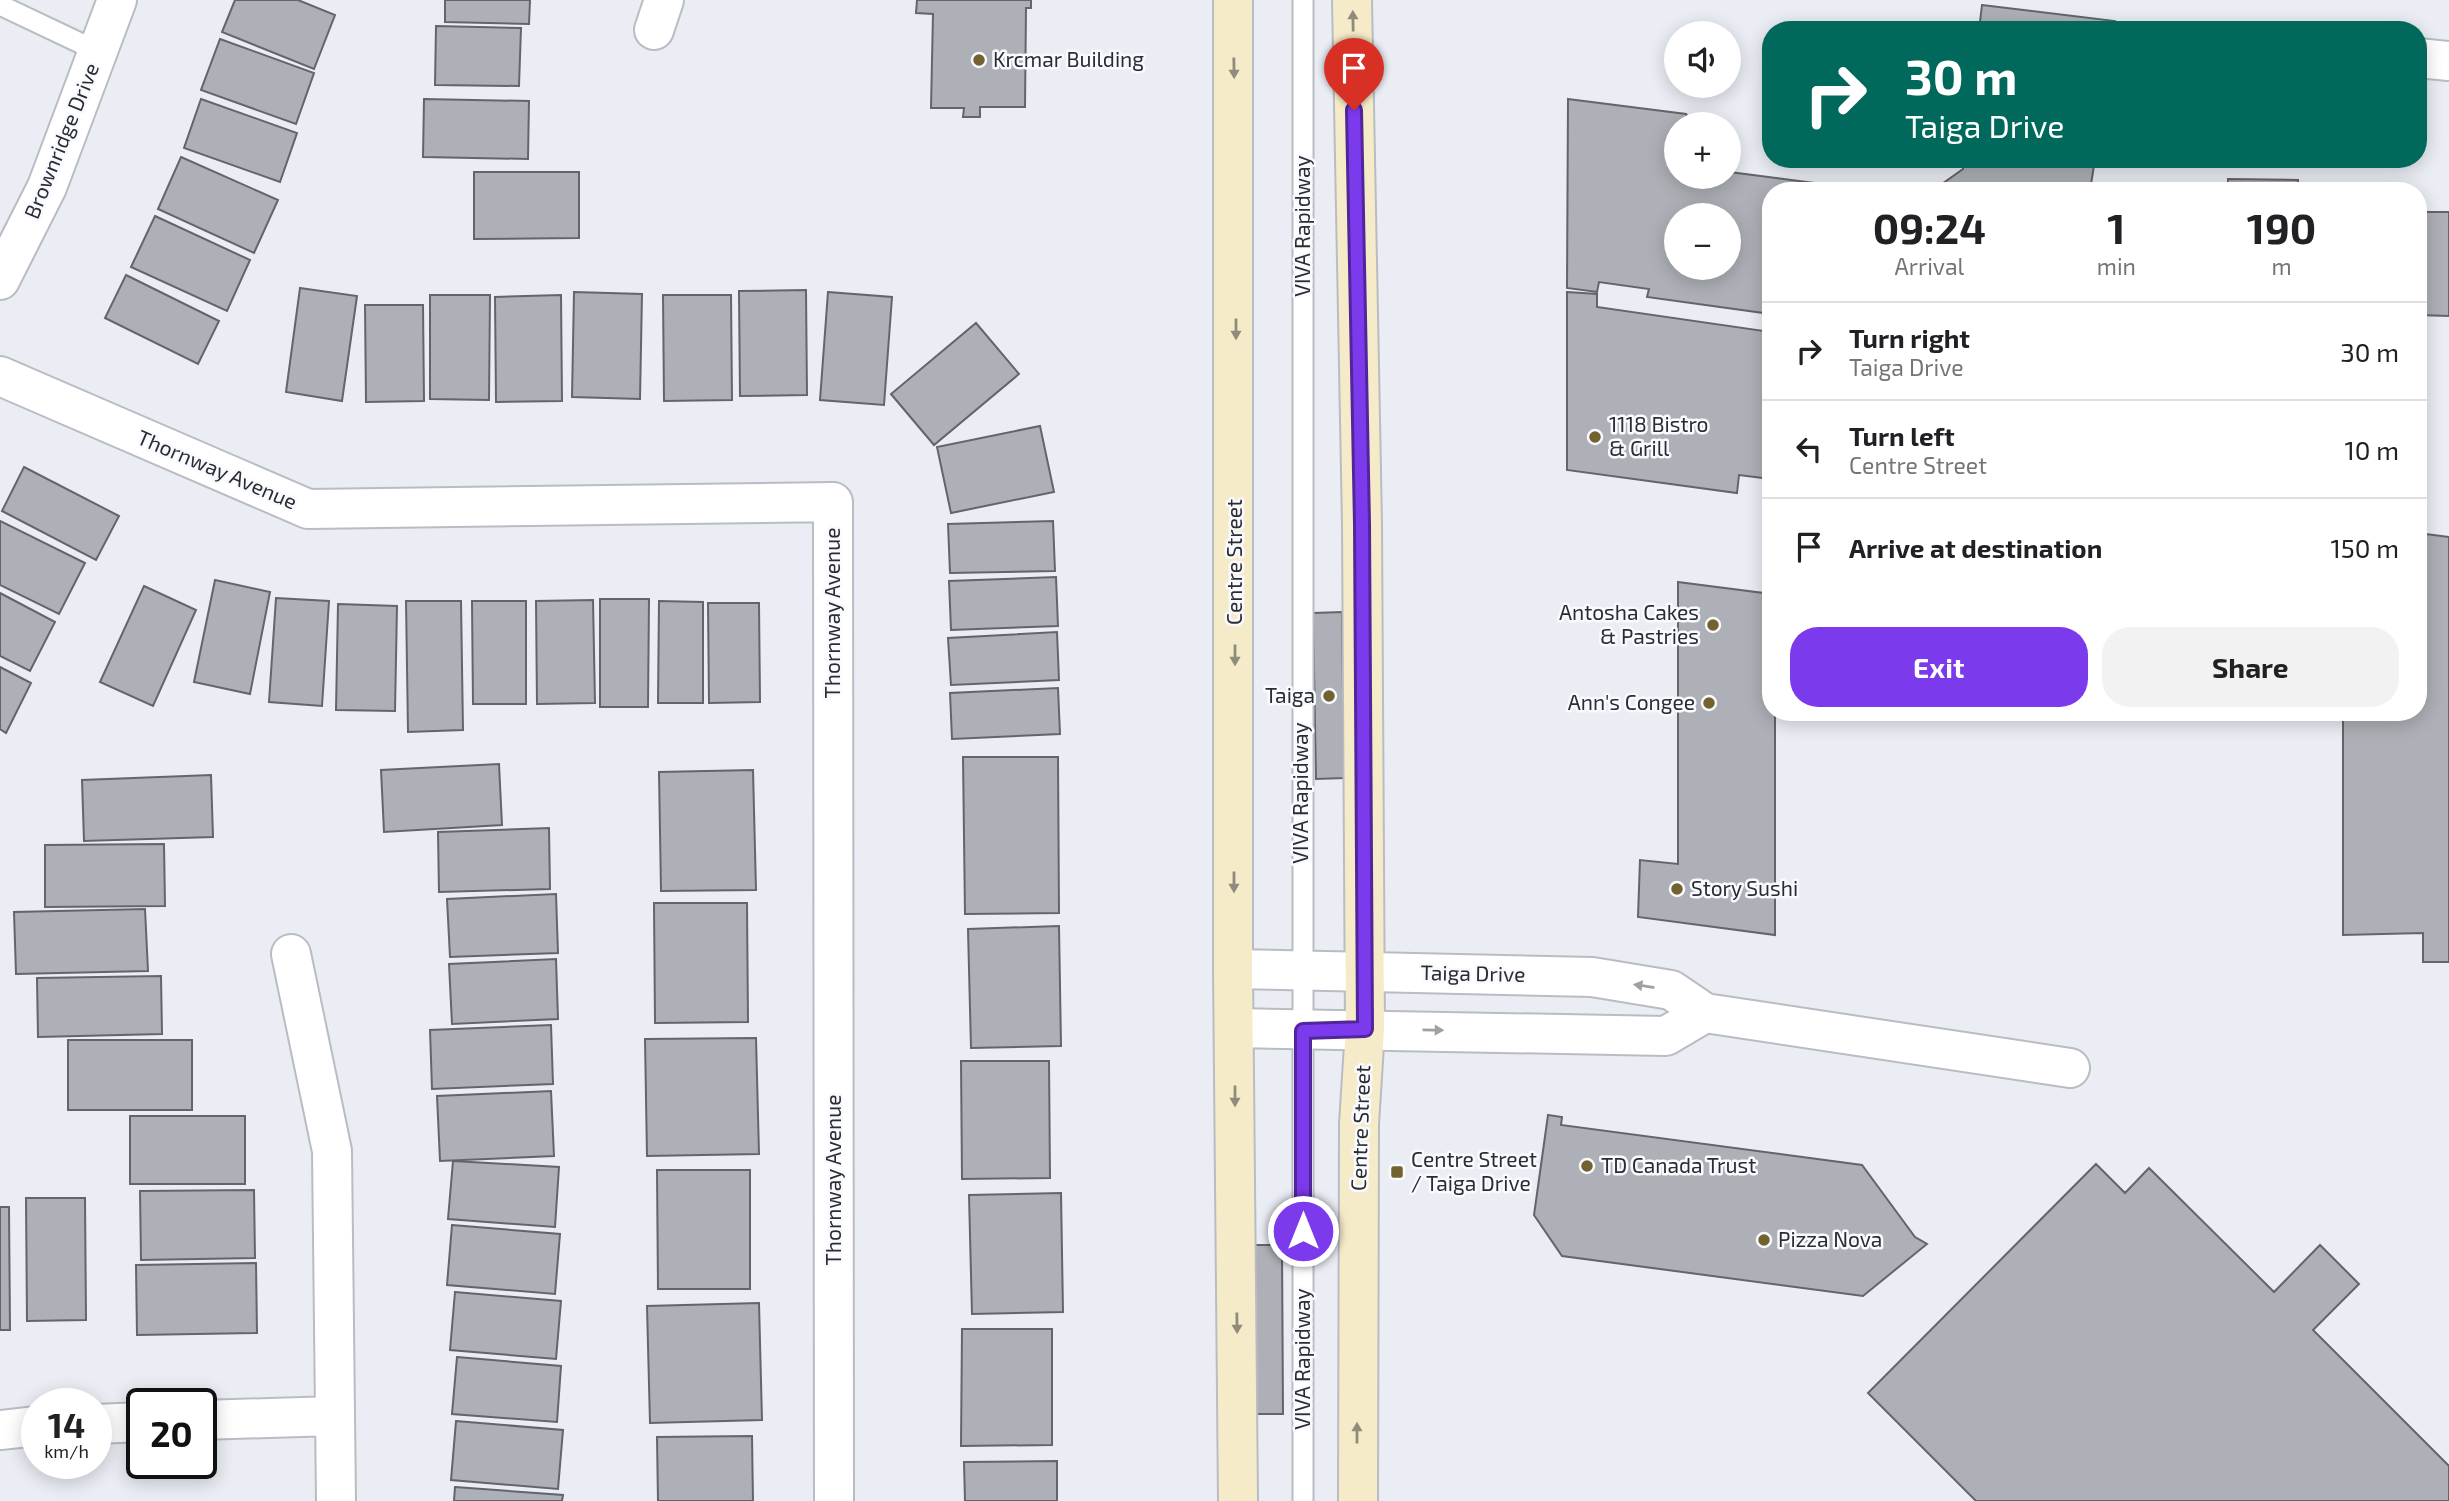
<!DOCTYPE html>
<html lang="en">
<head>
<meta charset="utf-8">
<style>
  body { margin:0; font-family:"Exo 2",sans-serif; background:#f2f2f2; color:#202124; height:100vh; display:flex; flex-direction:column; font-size:26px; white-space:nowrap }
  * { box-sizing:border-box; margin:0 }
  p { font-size:23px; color:#757577 }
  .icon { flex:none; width:38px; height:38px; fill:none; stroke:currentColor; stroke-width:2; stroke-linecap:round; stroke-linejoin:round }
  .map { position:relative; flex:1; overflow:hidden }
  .sheet { position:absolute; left:1762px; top:182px; width:665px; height:539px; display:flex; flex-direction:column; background:#fff; border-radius:28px; box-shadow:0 4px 18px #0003 }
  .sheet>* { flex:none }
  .guide { position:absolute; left:1762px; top:21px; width:665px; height:147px; border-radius:28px; box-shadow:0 4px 18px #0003; background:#00695c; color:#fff; overflow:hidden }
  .fabs { position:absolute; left:1664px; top:21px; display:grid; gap:14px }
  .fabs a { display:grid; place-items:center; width:77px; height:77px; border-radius:50%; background:#fff; box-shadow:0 4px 18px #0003; font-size:35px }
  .speed { position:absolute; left:21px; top:1388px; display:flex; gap:14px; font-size:35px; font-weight:700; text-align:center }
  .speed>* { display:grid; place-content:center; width:91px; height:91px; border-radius:50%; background:#fff; box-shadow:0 4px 18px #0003; line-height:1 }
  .speed small { font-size:18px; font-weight:400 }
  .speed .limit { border:4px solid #111; border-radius:10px; background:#fff; color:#111 }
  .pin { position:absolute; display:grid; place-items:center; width:60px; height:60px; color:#fff; margin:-72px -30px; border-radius:50% 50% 50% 0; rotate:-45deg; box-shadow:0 0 7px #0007 }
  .pin .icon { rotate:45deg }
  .me { position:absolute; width:77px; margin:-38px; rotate:0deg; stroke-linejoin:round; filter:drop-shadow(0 0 5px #0008) }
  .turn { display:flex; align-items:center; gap:24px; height:147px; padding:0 28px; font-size:32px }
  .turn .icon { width:91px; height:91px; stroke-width:2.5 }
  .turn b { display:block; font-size:49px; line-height:60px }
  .eta { display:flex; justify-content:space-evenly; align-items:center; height:119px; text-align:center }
  .eta b { font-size:42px; font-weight:700; line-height:49px }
  .action { display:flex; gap:14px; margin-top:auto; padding:14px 28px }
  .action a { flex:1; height:80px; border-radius:28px; background:#7c3aed; color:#fff; font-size:28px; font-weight:700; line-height:80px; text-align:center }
  .action a+a { background:#f2f2f2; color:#202124 }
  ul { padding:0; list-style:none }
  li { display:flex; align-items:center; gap:21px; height:98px; padding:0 28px; border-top:2px solid #e0e0e0 }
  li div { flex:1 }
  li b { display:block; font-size:26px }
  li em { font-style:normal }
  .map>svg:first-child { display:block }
</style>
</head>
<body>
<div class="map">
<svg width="2449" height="1501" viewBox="0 0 2449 1501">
  <rect width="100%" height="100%" fill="#eaedf4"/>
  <path fill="#adb0b6" stroke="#63656b" stroke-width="2" fill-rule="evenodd" d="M235,0H298L335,15L314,69L222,32Z
    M445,0H530L529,24L445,22Z
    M917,0H1031V8H1026L1025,107H980V117H963L964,108H931L933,14L916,13Z
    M1982,5L2115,21L2114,30H1979Z
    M436,26L521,28L519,86L435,85Z
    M220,39L314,73L296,124L201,90Z
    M201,99L297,133L280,182L184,148Z
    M424,99L529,101L528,159L423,157Z
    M1568,99L1686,114L1693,124H1676V177H1729V172L1876,191H1771V314L1647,297L1649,289L1599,282L1597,292L1567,288ZM1676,215H1729V268H1676Z
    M181,157L278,200L254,253L158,209Z
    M1963,159H2095L2090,191H1932L1963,169Z
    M474,172H579V238L474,239Z
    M2228,179L2298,180V191H2228Z
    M2418,212H2449V316L2418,315Z
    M155,216L250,260L227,311L131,267Z
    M126,275L219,321L198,364L105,318Z
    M300,288L357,296L342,401L286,392Z
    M806,290L807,395L740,396L739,291Z
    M574,292L642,294L640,399L572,397Z
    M828,292L892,297L884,405L820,400Z
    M1567,292L1597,294V307L1771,332V479L1739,475L1737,493L1567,470Z
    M430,295H490L489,400L430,399Z
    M561,295L562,401L496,402L495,297Z
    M663,295H731L732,400L664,401Z
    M365,305H423L424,401L366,402Z
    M976,323L1019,374L934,445L891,394Z
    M1040,426L1054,492L951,513L937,447Z
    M24,467L119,516L96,560L2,511Z
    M0,521L85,563L59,614L0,585Z
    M1053,521L1055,571L950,573L948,524Z
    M2418,533L2449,537V962H2423V933L2343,935V712H2418Z
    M1056,577L1058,626L951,630L949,581Z
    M215,580L270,592L250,694L194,682Z
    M1678,582L1771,594V712H1775V935L1638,917L1640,860L1678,864Z
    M144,586L196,610L153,706L100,682Z
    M0,593L55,622L30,671L0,656Z
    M276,598L329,601L322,706L269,702Z
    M600,599H649L648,707H600Z
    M593,600L595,703L537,704L536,601Z
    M406,601H461L463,730L408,732Z
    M472,601H526V704H473Z
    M659,601L703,602V703H658Z
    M708,603H759L760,702L709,703Z
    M338,604L397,606L395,711L336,710Z
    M1342,612L1344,778L1316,779L1313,613Z
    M1057,632L1059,680L951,685L948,638Z
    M0,667L31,683L6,733L0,729Z
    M1058,688L1060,734L952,739L950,693Z
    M963,757H1058L1059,913L965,914Z
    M499,764L502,825L384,832L381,770Z
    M753,770L756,890L661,891L659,772Z
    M211,775L213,837L84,841L82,780Z
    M549,828L550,889L439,892L438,832Z
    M164,844L165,906L45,907V845Z
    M556,894L558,953L450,957L447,899Z
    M654,903H747L748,1022L655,1023Z
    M145,909L148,971L16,974L14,912Z
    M1059,926L1061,1046L971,1048L968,929Z
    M556,959L558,1019L452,1024L449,964Z
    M161,976L162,1034L38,1037L37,978Z
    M551,1025L553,1084L432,1089L430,1030Z
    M756,1038L759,1154L647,1156L645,1039Z
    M68,1040H192V1110H68Z
    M961,1061H1049L1050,1178L962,1179Z
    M551,1091L554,1156L440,1161L437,1096Z
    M1548,1115L1562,1117L1561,1125L1862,1165L1915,1237L1927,1244L1863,1296L1562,1256L1534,1215Z
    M130,1116H245V1184H130Z
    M453,1161L559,1167L555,1227L448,1219Z
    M2096,1164L2125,1193L2149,1168L2274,1292L2320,1245L2359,1284L2313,1330L2449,1466V1501H1976L1868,1393Z
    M657,1170H750V1289H658Z
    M254,1190L255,1258L141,1260L140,1191Z
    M1061,1193L1063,1312L972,1314L969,1195Z
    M26,1198H85L86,1320L27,1321Z
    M0,1207H9L10,1330H0Z
    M452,1225L560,1234L555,1294L447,1285Z
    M1255,1245H1282L1283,1414H1256Z
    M256,1263L257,1333L137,1335L136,1265Z
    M455,1292L561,1301L556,1359L450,1350Z
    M759,1303L762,1420L650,1423L647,1306Z
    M962,1329H1052V1445L961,1446Z
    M457,1357L561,1366L557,1422L452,1414Z
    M456,1421L563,1430L558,1489L451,1480Z
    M752,1436L753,1501H658L657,1437Z
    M1057,1461V1501H965L964,1462Z
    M455,1487L563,1495L562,1501H454Z"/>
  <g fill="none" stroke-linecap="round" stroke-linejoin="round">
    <defs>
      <path id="service" d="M1303,0V1501
        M0,5L99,52"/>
      <path id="minor" d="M654,30L664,0
        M2418,58L2449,61
        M0,376L308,509L833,502L834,1501
        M291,954L332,1151L336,1501
        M1233,969L1592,977L1671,990L1705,1013L2070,1068
        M1234,1028L1666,1036L1705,1013
        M201,1420L334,1416
        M96,1424L142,1422
        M0,1430L37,1426"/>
      <path id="tertiary" d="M0,280L47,187L117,0"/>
      <path id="secondary" d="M1233,0V969L1238,1501
        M1352,0L1362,524L1365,1029L1359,1124L1358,1501"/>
    </defs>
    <use href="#service" stroke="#b9bcc3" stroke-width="23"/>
    <use href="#minor" stroke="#b9bcc3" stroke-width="42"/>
    <use href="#tertiary" stroke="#b9bcc3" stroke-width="42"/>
    <use href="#secondary" stroke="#b9bcc3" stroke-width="42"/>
    <use href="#service" stroke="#fff" stroke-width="19"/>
    <use href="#minor" stroke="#fff" stroke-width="38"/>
    <use href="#tertiary" stroke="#fff" stroke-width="38"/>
    <use href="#secondary" stroke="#f6ebc9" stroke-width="38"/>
  </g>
  <defs><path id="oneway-solid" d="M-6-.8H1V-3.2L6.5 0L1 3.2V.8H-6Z" transform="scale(1.75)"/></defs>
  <g fill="#908c7c">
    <use href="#oneway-solid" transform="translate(1353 21) rotate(-91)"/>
    <use href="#oneway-solid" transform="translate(1234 68) rotate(89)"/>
    <use href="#oneway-solid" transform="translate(1236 329) rotate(90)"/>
    <use href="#oneway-solid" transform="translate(1235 655) rotate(90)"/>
    <use href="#oneway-solid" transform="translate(1234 882) rotate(90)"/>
    <use href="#oneway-solid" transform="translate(1235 1096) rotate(90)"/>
    <use href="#oneway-solid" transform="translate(1237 1323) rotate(89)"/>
    <use href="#oneway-solid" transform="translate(1357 1433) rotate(-90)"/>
  </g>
  <g fill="#a0a0a1">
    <use href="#oneway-solid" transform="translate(1644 986) rotate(-171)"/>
    <use href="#oneway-solid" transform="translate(1433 1030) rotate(1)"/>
  </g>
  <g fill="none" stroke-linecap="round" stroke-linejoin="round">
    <defs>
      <path id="route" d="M1303,1231V1031L1365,1029L1362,524L1354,110"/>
    </defs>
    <use href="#route" stroke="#51269a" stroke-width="18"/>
    <use href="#route" stroke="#7c3aed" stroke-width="12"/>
  </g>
  <g fill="#726230" stroke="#f8faff" stroke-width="2.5">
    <circle cx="979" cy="60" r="7"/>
    <circle cx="1595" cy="437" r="7"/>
    <circle cx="1713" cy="625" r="7"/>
    <circle cx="1329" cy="696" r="7"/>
    <circle cx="1709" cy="703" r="7"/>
    <circle cx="1677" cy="889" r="7"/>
    <circle cx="1587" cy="1166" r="7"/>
    <rect x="1390" y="1165" width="14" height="14" rx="3.5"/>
    <circle cx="1764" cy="1240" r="7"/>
  </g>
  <g text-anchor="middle" stroke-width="5" stroke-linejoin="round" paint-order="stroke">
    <g font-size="21" fill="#2b2c2f" stroke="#f8faff" text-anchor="start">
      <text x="993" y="67">Krcmar Building</text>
      <text x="1609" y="432">1118 Bistro<tspan x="1609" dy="24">&amp; Grill</tspan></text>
      <text x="1699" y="620" text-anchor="end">Antosha Cakes<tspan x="1699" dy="24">&amp; Pastries</tspan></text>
      <text x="1315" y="703" text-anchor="end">Taiga</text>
      <text x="1695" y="710" text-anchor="end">Ann's Congee</text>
      <text x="1691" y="896">Story Sushi</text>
      <text x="1411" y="1167">Centre Street<tspan x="1411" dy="24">/ Taiga Drive</tspan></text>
      <text x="1601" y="1173">TD Canada Trust</text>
      <text x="1778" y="1247">Pizza Nova</text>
    </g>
    <g font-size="21" fill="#2b2c2f" stroke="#f8faff">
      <text transform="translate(62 141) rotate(-68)" y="7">Brownridge Drive</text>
      <text transform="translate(1303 226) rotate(-90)" y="7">VIVA Rapidway</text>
      <text transform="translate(217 470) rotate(23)" y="7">Thornway Avenue</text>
      <text transform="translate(1235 562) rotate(-90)" y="7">Centre Street</text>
      <text transform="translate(833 613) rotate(-90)" y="7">Thornway Avenue</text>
      <text transform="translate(1301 793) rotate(-90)" y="7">VIVA Rapidway</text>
      <text transform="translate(1473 974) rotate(1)" y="7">Taiga Drive</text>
      <text transform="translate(1361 1128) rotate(-88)" y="7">Centre Street</text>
      <text transform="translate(834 1180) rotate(-90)" y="7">Thornway Avenue</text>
      <text transform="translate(1303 1359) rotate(-90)" y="7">VIVA Rapidway</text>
    </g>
  </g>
</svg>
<div class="fabs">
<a><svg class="icon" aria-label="sound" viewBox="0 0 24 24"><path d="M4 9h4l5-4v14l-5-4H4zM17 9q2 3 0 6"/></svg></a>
<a>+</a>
<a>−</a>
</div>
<div class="speed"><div>14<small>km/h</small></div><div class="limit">20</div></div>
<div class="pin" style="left:1354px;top:110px;background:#d93025"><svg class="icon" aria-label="arrive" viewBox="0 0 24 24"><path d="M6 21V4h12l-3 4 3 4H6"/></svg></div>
<svg class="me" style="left:1303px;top:1231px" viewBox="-20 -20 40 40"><circle r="17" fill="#7c3aed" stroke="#fff" stroke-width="3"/><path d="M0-11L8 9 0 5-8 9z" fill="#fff"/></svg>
<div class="guide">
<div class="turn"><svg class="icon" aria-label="right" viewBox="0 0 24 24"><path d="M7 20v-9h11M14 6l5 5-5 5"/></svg><div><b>30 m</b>Taiga Drive</div></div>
</div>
<section class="sheet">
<div class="eta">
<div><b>09:24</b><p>Arrival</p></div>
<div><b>1</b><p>min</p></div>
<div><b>190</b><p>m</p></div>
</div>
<ul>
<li><svg class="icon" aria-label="right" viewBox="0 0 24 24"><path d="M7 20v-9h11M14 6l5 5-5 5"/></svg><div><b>Turn right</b><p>Taiga Drive</p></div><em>30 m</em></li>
<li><svg class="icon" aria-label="left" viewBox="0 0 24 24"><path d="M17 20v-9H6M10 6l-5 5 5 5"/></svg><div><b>Turn left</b><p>Centre Street</p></div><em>10 m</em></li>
<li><svg class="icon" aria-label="arrive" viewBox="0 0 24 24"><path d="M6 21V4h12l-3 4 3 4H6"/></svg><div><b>Arrive at destination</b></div><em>150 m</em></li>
</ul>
<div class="action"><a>Exit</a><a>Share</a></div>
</section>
</div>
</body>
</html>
